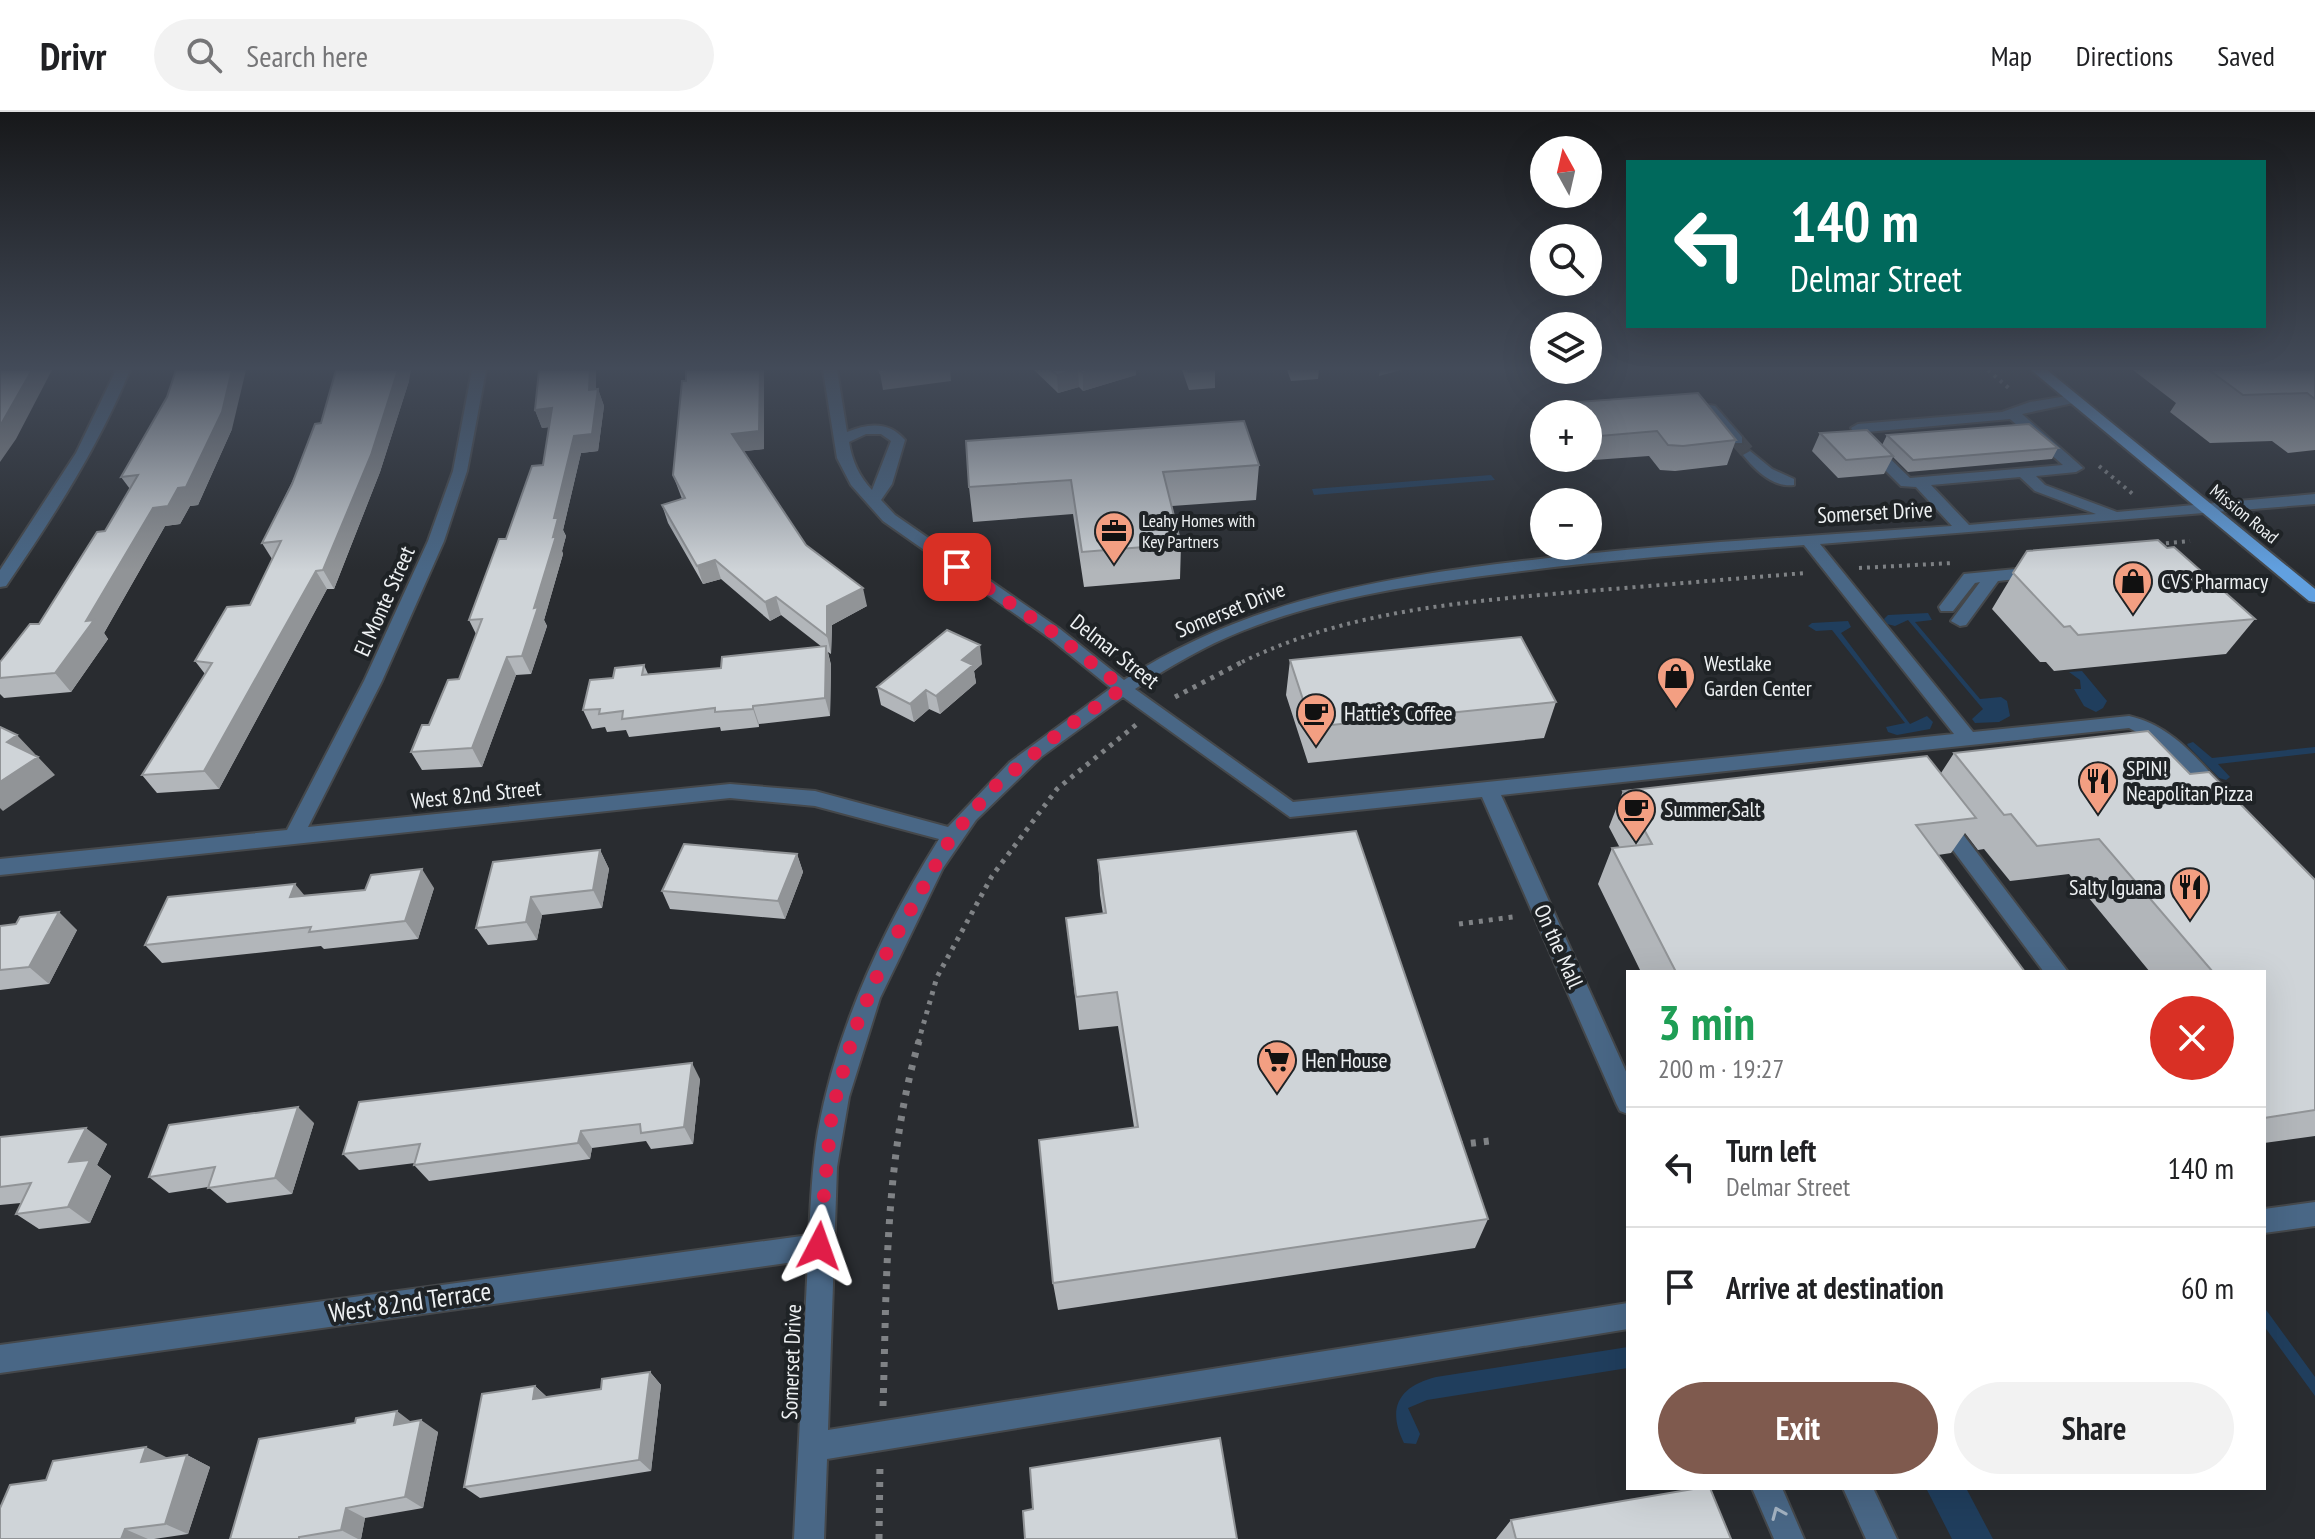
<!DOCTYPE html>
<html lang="en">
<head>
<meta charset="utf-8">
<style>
  body { margin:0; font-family:"PT Sans Narrow",sans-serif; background:#f2f2f2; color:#202124; height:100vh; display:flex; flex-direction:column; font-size:30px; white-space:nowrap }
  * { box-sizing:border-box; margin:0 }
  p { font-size:26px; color:#757577 }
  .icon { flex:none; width:44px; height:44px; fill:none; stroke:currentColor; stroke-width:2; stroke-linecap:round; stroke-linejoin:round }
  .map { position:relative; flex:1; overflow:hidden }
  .drawer { position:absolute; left:1626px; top:858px; width:640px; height:520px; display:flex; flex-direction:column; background:#fff; border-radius:0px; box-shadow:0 8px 32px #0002 }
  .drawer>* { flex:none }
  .hud { position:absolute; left:1626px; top:48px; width:640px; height:168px; border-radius:0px; box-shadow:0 8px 32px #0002; background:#00695c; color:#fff; overflow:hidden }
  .needle { width:52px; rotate:352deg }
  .buttons { position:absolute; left:1530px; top:24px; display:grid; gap:16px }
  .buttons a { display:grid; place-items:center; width:72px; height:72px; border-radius:50%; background:#fff; box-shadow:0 8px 32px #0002; font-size:40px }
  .pin { position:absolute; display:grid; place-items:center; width:68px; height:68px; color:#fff; margin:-34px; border-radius:16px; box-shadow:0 4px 12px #0006 }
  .me { position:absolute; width:88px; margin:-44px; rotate:4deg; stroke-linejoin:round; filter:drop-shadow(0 0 6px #0008) }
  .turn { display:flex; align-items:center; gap:28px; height:168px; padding:0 32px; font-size:36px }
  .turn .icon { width:104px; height:104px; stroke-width:2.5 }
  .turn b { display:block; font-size:56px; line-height:68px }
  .round { display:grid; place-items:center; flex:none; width:84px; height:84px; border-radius:42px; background:#f2f2f2 }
  .head { display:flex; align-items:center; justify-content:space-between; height:136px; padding:0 32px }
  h1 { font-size:48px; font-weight:600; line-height:60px; color:#1e9e55 }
  .cta { display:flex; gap:16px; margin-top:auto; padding:16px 32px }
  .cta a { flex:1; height:92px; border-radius:48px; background:#7f5a4e; color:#fff; font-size:32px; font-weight:600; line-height:92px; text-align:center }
  .cta a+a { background:#f2f2f2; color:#202124 }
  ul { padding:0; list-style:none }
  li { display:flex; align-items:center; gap:24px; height:120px; padding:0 32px; border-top:2px solid #e0e0e0 }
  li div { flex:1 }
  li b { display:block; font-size:30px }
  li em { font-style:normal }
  header { display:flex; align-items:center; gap:48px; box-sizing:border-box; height:112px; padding:0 40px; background:#fff; border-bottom:2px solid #e0e0e0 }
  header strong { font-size:38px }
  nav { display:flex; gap:44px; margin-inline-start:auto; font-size:28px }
  .search { width:560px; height:72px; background:#f2f2f2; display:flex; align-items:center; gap:20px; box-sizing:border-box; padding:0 28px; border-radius:44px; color:#757577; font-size:30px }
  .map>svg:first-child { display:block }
</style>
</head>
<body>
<header>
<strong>Drivr</strong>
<div class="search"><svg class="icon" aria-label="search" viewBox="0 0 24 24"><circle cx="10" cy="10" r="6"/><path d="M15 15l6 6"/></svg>Search here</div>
<nav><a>Map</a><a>Directions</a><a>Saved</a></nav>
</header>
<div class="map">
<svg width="2315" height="1427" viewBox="0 0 2315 1427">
  <rect width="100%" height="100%" fill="#292c30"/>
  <path fill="#203e5d" d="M1491,363L1495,368L1314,383L1312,377Z
    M1928,501L1932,508L1915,510L1980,587L2001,585L2007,589L2010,604L1999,610L1975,611L1972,607L1983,597L1908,508L1895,514L1887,512L1884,507L1888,503Z
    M1848,509L1851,515L1841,521L1910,612L1927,604L1933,610L1930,617L1897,623L1888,620L1886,615L1905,611L1832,518L1816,519L1808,514L1812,511Z
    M2082,559L2107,589L2103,596L2096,600L2084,594L2074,577H2081L2080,568L2069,560Z
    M2193,630L2212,646L2315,635V641L2218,652L2230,665L2226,668L2219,666L2188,634L2187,632Z
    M2264,1195L2315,1265V1284L2264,1214Z
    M1628,1235V1256L1427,1288L1408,1296L1420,1322L1416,1332L1404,1331C1386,1295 1400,1274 1436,1265Z
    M1926,1376H1966L1993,1427H1952Z"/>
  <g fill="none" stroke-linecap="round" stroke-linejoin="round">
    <path stroke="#474a4d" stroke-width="15" stroke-dasharray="15 8" stroke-linecap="butt" d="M1737,328L1750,343"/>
    <defs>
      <path id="minor" d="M116,258H130C98,336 53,405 6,474L0,475V458L76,341Z
        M472,258H486L467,359L444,429L382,569L308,715L730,672L815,679L948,715L1010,650L1111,576L1048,525L883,409L851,373L837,346L823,258H837L847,320C868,311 889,309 905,328L892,372L881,388L895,403L1060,517L1124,568C1252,485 1392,464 1540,447C1677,431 1815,424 1952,414L1916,375L1901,374L1862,335L1851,316L1858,312L2002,300L2030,290L2073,283L2078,284V290L2022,302L2083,356L2076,360L2036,364L2045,373L2117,400L2315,382V392L1820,432L1973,620L2129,604C2172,614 2195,645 2224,675L2227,680L2224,685H2210L2159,632L2129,616L1501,683L1628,964V1002L1620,999L1616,991L1482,685L1290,705L1123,585L1041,645L976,708L943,756L880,886L849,985L837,1055L828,1318L1628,1191V1217L827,1347L824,1427H794L808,1148L0,1261V1233L809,1123C811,1088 812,1054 818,1019C837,916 883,816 939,727L815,694L730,686L0,763V747L287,718L364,569L428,429L453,359ZM2010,307L2063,353L1910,366L1873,330L1867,320ZM866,322H881L891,329L872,378C859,364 852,349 849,330ZM2020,365L2035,379L2096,402L1969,413L1931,373ZM1804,433L1954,622L1293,690L1135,577C1169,555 1204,534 1242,519C1321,487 1406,474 1490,463C1594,449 1699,441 1804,433Z
        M1710,293L1715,294L1742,325V331H1732L1705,300V294Z
        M1750,339L1772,357L1794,367V373C1774,376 1755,358 1743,343Z
        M2037,455L2045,460L2043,464L1998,469L1966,513L1960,514L1951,509L1980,470L1975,471L1953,499H1941L1939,495L1964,462Z
        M1942,702L1949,704L2068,860H2044L1935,714L1932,709L1935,704Z
        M2315,1090V1114L2264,1121V1097Z
        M1752,1376H1782L1804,1427H1774Z
        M1843,1376H1873L1897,1427H1866Z"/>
      <path id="major" d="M2031,258H2047L2315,477V490L2309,489Z"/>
    </defs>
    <use href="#minor" stroke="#45484b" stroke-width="4"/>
    <use href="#major" stroke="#45484b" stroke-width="4"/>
    <path stroke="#7f8285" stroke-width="4" stroke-dasharray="3 5" stroke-linecap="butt" d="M1988,258L2012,279
      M2099,354L2134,383
      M2158,432L2190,429
      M1859,456L1953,451
      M1242,550C1347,499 1461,490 1575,480C1652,474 1729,467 1806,461"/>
    <path stroke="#7f8285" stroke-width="5" stroke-dasharray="4 6" stroke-linecap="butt" d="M1175,585L1246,548
      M1459,812L1513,805
      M918,931L937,865L992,764L1057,677L1137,612"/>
    <path stroke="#7f8285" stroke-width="7" stroke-dasharray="5 8" stroke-linecap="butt" d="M1458,1033L1489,1029
      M883,1294C887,1171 884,1048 919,929
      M879,1427L880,1352"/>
    <use href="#minor" fill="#496786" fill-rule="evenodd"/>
    <use href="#major" fill="#61a0e0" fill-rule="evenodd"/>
  </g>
  <path fill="#b2b6ba" d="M539,258H596V277H598L604,294L598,339L581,341L563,418L566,424L562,439L563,442L544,508L547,514L531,562L516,563L482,655L422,658L411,640L459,567L476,522L469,508L506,427L543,353L549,315L542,316L535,298Z
    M686,258H764V337L744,339L806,433L867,494L832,513L831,542L828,540L831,553L830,604L759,612V615L721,619L720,615L629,625L626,618L607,620L605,615L592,617L583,598L613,566L644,553L648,562L721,556L822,535L781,503L770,509L721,467L703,472L668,411L662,393L682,387L673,363L686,269Z
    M1034,258H1136V263L1083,279L1079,275L1058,281Z
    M1182,258H1215V276L1189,278Z
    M1287,258H1319L1318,267L1291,269Z
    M2133,258H2315V338L2288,341L2272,329L2210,331L2170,300L2176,291Z
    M409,269L380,360L334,477H327L219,677L157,681L142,663L205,562L195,549L250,493L272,447L262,431L321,311Z
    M1564,291L1736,328L1727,353L1675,359L1660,358L1649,344L1580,349L1578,346H1588V302H1561Z
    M232,317L198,393L190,394L180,412L165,414L104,521L108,527L71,580L4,586L0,582V566L105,419L130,377L121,365Z
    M1820,321L1882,333L1887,323L2058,336L2052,347L1908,360L1893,345L1884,362L1838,366L1812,339Z
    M1259,353L1256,388L1172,394L1181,432L1180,467L1084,475L1073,402L973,410L969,375Z
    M2027,439L2255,507L2226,542L2054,559L2046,550H2040L1992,497Z
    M1290,548L1556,590L1544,626L1308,651L1286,583Z
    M982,552L974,559L976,571L940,602L929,597L914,610L881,593L877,575Z
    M1954,641L2190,662L2315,768V1024L2264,1031V860H2150L2069,762L2010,769L1984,737L1978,738L1965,721L1951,741L1938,743L2025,860H1641L1598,772L1612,736H1620L1609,715L1623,679L1941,661Z
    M600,738L609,757L602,796L542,803L537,828L488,833L476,816Z
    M797,742L803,760L785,807L670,797L662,779Z
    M1098,748L1488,1107L1475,1136L1058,1198L1053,1171L1134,1015L1118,914L1079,918L1066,806L1103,802L1100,783Z
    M434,776L418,827L324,837L321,834L162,851L145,833L305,784Z
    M0,814L77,818L49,872L0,878Z
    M700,967L693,1032L651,1037L646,1029L592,1036L590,1047L429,1069L414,1053L415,1051L359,1058L343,1042Z
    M314,1011L292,1082L227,1091L208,1075L169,1081L149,1065Z
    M0,1025L107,1032L97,1053L111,1064L90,1111L39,1117L16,1102L21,1091L0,1093Z
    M650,1260L661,1273L651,1359L480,1386L464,1375L535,1274L547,1285L601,1277Z
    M411,1310L438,1320L423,1396L365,1406L361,1427H230Z
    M187,1343L210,1355L188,1422L154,1427H0L46,1368Z
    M1511,1408L1731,1427H1496Z"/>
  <path fill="#919497" d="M32,258H52L16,327L0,350V314Z
    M232,258H246L232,317L198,393L190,394L180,412L165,414L104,521L108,527L71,580L55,561Z
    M398,258H411L409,269L380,360L334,477L323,458Z
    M590,258H596V291L598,277L604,294L598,339L581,341L563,418L566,424L562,439L563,442L544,508L547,514L531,562L522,544L574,324L589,278Z
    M760,258H764V337L737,340L732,322Z
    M899,258H950L951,269L883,278L880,261Z
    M1074,258H1078L1079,275L1058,281L1057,263Z
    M1093,258H1136V263L1083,279V261Z
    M1380,258H1401L1379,264Z
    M552,296L559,314L542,316L535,298Z
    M715,448L721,467L703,472L697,454Z
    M316,459L327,477L219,677L204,659Z
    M863,476L867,494L832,513L831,542L827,524V494Z
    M776,485L781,503L770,509L765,490Z
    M980,533L982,552L974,559L976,571L940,602L936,584L962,548Z
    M826,534L831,553L830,604L825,586Z
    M507,545L516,563L482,655L472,636Z
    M926,578L929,597L914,610L910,592Z
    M753,594L759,612V615L753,597Z
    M17,623L35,642L24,649L7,630Z
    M38,645L55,663L3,699L0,696V670Z
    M600,738L609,757L602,796L593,778Z
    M797,742L803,760L785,807L778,789Z
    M422,757L434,776L418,827L405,809Z
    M295,772L310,790L290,785Z
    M531,785L542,803L537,828L526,810Z
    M59,800L77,818L49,872L29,855Z
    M692,951L700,967L693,1032L684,1015Z
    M298,995L314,1011L292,1082L275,1066Z
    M86,1016L107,1032L97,1053L111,1064L90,1111L68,1095L69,1050Z
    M581,1019L592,1036L590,1047L578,1031Z
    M650,1260L661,1273L651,1359L639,1348Z
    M535,1274L549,1287H533Z
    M397,1299L414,1312L394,1313Z
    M421,1308L438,1320L423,1396L405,1385Z
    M146,1335L170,1347L141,1350Z
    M187,1343L210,1355L188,1422L165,1412Z
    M346,1396L365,1406L361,1427H358L341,1418Z
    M125,1417L148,1427H121Z"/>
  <path fill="#cfd4d8" stroke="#919497" stroke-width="2" d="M0,258H32L0,314Z
    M176,258H232L222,300L186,375L178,376L168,394L153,396L86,509L94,508L55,561L0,566V550L30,512H39L97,420L105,419L138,363L121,365L167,285Z
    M336,258H398L371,343L323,458L316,459L204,659L142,663L212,551L195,549L227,495L250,493L281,429L262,431L292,372L315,312L321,311Z
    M539,258H590L589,278L598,277L592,322L574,324L554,406H558L553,425L556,424L534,496L538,495L522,544L507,545L472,636L411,640L422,613H429L448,568L459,567L482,507L469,508L499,427H506L532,354L543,353L552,296L535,298Z
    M686,258H760L759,319L732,322L806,433L863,476L827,494V524L776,485L765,490L715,448L697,454L662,393L685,386L673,363L682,269H686Z
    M879,258H899L880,261Z
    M1051,258H1074L1057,263Z
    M1079,258H1093L1083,261Z
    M1188,258H1215L1189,260Z
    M2209,258H2315V287L2307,281L2243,283Z
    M1698,281L1736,328L1683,334L1668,333L1657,319L1588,325V302H1572L1564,291Z
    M1244,309L1259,353L1163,360L1181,432L1082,440L1071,368L969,375L966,329Z
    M2029,312L2058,336L1913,348L1887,323Z
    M1867,318L1893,344L1846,348L1820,321Z
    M2158,428L2167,436L2174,435L2255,507L2078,523L2070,514L2064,515L2013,461L2027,439Z
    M947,518L980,533L962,548L973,553L936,584L926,578L910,592L877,575Z
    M1521,525L1556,590L1312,615L1290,548Z
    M826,534L825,586L753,594V597L715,600V596L622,607L623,599L599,602L600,597L583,598L590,568L613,566L615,556L644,553L642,563L721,556L722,545Z
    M0,615L17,623L7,630L38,645L0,670Z
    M2148,619L2190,662L2209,660L2315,768V998L2264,1006V860H2209H2213L2099,727L2037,734L2011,702L2004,703L1954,641Z
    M1927,644L1976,706L1916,713L2025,860H1676L1612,736L1652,732L1623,679Z
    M1356,719L1488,1107L1053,1171L1039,1028L1138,1015L1117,880L1076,885L1066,806L1106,801L1098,748Z
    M684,732L797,742L778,789L662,779Z
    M600,738L593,778L531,785L526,810L476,816L493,750Z
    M422,757L405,809L309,820L311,815L145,833L168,785L295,772L290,785L365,778L371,763Z
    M59,800L29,855L0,858V814L16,812L20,805Z
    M692,951L684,1015L641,1021L640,1012L581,1019L578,1031L414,1053L420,1032L343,1042L359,990Z
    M298,995L275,1066L208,1076L215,1055L149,1065L169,1013Z
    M86,1016L69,1050L90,1048L68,1095L16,1102L31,1071L0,1075V1025Z
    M650,1260L639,1348L464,1375L482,1282L535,1274L533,1287L601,1277L602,1267Z
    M397,1299L394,1313L421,1308L405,1385L346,1396L341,1418L299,1425V1427H230L259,1327L355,1311L356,1306Z
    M1220,1326L1237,1427H1025L1023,1399L1033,1397L1030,1356Z
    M146,1335L141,1350L187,1343L165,1412L125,1417L121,1427H0V1396L10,1373L46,1368L53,1349Z
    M1699,1376H1710L1731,1427H1516L1511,1408Z"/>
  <defs><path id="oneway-chevron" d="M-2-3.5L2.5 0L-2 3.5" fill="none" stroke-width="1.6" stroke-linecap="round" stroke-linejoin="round" transform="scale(2)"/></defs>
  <use stroke="#a4b3c2" href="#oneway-chevron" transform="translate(1778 1401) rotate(-113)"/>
  <linearGradient id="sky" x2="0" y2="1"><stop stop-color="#17181a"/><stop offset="0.56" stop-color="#434b59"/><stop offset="1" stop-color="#434b59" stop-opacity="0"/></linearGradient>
  <rect width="2315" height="458" fill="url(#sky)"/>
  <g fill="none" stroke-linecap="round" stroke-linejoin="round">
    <path stroke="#e11d48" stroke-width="14" stroke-dasharray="0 25.2" d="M819,1134L832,999L855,917L887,840L952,724L993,676L1064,617L1123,576L1054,521L957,455"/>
  </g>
  <defs>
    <symbol id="office-pin" viewBox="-11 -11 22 30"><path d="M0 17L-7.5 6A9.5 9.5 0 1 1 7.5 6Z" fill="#f39f82" stroke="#1f2326"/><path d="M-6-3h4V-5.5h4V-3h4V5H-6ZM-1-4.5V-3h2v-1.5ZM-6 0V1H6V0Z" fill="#111"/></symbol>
    <symbol id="shop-pin" viewBox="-11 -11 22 30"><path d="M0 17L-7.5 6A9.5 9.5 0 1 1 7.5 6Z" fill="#f39f82" stroke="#1f2326"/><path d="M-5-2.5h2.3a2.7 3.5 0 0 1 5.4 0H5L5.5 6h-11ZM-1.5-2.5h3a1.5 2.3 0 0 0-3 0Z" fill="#111"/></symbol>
    <symbol id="cafe-pin" viewBox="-11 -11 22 30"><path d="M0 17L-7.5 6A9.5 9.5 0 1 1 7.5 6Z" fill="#f39f82" stroke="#1f2326"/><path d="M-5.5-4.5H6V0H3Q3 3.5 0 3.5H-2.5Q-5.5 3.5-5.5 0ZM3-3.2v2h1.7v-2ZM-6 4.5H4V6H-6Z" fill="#111"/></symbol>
    <symbol id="restaurant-pin" viewBox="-11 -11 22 30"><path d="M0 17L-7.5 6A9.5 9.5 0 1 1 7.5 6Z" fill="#f39f82" stroke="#1f2326"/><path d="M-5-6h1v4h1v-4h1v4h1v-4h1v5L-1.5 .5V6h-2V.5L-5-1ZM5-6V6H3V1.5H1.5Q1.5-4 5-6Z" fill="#111"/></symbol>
    <symbol id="supermarket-pin" viewBox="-11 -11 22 30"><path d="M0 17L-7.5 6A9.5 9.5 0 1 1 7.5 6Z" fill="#f39f82" stroke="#1f2326"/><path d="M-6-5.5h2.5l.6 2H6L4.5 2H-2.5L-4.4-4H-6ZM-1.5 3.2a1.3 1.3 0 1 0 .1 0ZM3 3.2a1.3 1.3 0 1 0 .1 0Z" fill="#111"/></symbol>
  </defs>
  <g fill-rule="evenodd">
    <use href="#office-pin" x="1092" y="397" width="44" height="60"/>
    <use href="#shop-pin" x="2111" y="447" width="44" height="60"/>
    <use href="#shop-pin" x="1654" y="542" width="44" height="60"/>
    <use href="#cafe-pin" x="1294" y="579" width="44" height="60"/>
    <use href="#restaurant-pin" x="2076" y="647" width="44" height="60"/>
    <use href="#cafe-pin" x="1614" y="675" width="44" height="60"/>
    <use href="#restaurant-pin" x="2168" y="753" width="44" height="60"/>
    <use href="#supermarket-pin" x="1255" y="926" width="44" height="60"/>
  </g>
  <g text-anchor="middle" stroke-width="8" stroke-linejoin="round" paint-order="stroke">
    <g font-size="18" fill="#eef1f3" stroke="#1f2326">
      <text transform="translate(2244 402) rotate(39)" y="6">Mission Road</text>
    </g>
    <g font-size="18" fill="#eef1f3" stroke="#1f2326" text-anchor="start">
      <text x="1142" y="415">Leahy Homes with<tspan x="1142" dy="21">Key Partners</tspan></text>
    </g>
    <g font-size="22" fill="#eef1f3" stroke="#1f2326">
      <text transform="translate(1875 400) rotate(-3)" y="8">Somerset Drive</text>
      <text transform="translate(384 489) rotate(-66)" y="8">El Monte Street</text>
      <text transform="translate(1230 497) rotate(-22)" y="8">Somerset Drive</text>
      <text transform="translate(1115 539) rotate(38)" y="8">Delmar Street</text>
      <text transform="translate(476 682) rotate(-6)" y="8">West 82nd Street</text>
      <text transform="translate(1559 834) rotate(66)" y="8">On the Mall</text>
      <text transform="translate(791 1250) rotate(-88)" y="8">Somerset Drive</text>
    </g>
    <g font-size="22" fill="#eef1f3" stroke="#1f2326" text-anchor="start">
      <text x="2161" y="477">CVS Pharmacy</text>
      <text x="1704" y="559">Westlake<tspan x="1704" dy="25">Garden Center</tspan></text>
      <text x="1344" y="609">Hattie’s Coffee</text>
      <text x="2126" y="664">SPIN!<tspan x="2126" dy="25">Neapolitan Pizza</tspan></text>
      <text x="1664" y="705">Summer Salt</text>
      <text x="2162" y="783" text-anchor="end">Salty Iguana</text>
      <text x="1305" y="956">Hen House</text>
    </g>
    <g font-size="26" fill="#eef1f3" stroke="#1f2326">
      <text transform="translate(410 1190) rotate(-8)" y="9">West 82nd Terrace</text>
    </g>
  </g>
</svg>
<div class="buttons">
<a><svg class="needle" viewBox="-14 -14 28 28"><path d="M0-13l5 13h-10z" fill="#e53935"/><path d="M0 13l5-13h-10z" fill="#757577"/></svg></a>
<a><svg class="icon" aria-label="search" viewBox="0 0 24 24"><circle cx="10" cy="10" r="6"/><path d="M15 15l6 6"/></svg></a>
<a><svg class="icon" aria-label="layers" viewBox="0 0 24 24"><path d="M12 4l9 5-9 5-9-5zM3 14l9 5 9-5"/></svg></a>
<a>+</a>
<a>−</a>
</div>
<div class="pin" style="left:957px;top:455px;background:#d93025"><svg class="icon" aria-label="arrive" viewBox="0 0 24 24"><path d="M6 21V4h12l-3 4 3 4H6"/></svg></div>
<svg class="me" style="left:819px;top:1134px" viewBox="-20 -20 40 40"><path d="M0-17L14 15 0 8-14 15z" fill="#e11d48" stroke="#fff" stroke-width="4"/></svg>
<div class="hud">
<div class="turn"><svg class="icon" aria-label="left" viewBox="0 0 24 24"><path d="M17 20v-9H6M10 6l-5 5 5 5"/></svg><div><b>140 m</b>Delmar Street</div></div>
</div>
<section class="drawer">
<div class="head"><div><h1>3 min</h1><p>200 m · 19:27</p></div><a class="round" style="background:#d93025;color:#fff"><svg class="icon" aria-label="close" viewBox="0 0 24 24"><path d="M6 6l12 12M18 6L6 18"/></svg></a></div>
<ul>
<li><svg class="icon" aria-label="left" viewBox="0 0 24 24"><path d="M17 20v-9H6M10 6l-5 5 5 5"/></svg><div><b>Turn left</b><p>Delmar Street</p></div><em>140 m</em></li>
<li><svg class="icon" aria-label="arrive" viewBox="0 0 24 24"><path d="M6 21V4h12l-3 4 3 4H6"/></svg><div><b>Arrive at destination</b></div><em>60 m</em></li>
</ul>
<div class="cta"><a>Exit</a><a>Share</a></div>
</section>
</div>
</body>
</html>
